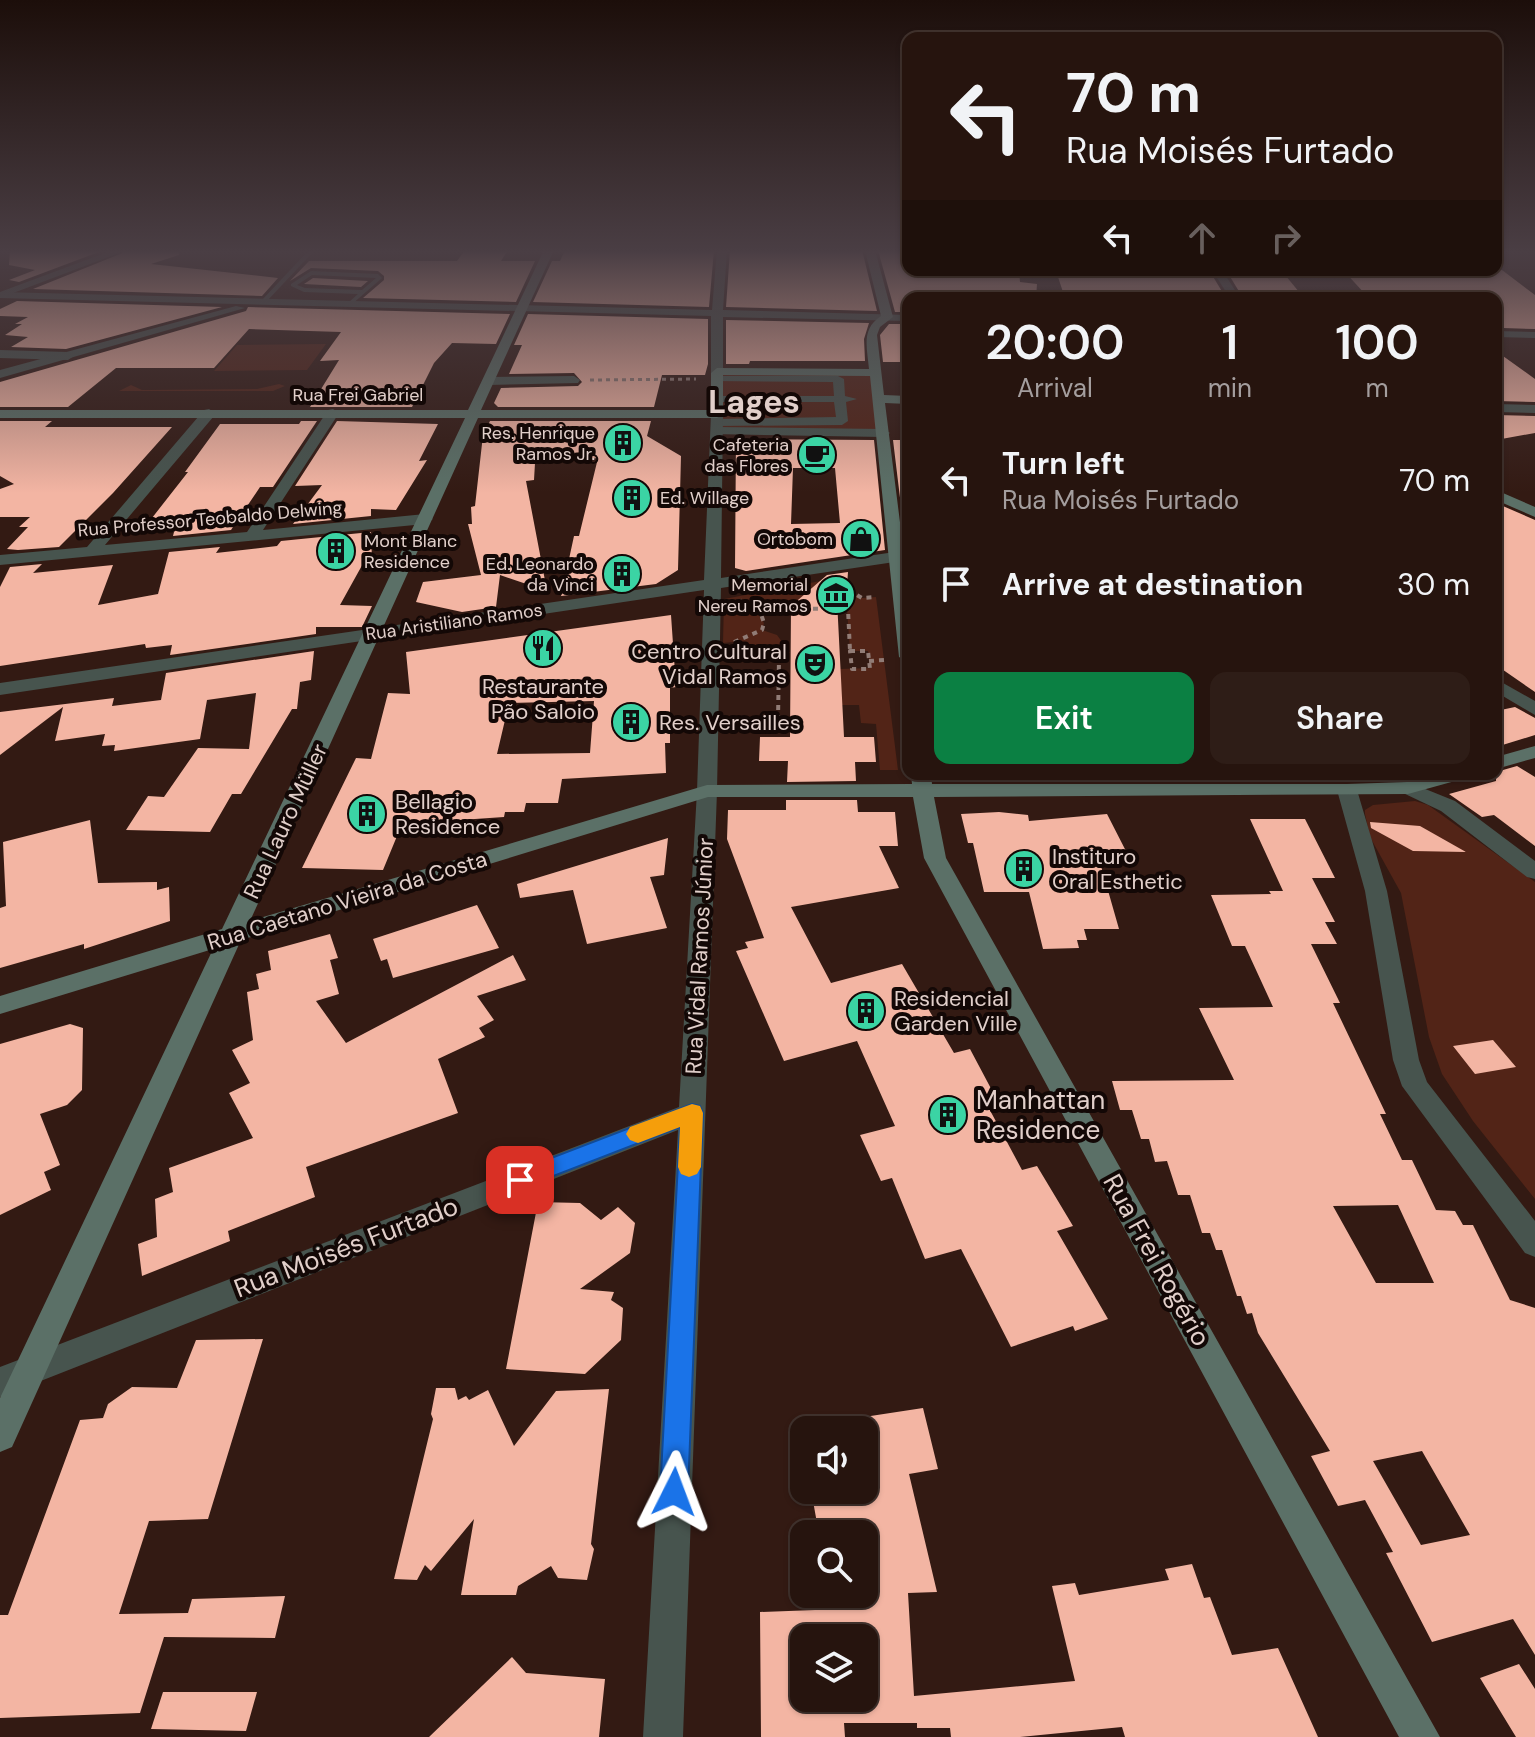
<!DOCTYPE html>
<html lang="en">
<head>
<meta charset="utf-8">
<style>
  body { margin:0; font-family:"DM Sans",sans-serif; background:#2e1d17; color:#f1f3f6; height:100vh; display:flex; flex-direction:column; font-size:30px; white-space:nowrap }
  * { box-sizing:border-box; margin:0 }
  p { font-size:26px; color:#a49e9e }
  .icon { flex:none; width:44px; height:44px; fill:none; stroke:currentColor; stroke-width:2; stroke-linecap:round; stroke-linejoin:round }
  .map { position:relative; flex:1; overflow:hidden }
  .side { position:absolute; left:902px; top:292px; width:600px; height:488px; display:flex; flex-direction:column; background:#26140e; border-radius:16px; box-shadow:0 2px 6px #0004,0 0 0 2px #42332e }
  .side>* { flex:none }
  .guide { position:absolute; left:902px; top:32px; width:600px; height:244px; border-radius:16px; box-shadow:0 2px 6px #0004,0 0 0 2px #42332e; background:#26140e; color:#f1f3f6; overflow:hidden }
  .controls { position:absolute; left:790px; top:1416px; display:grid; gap:16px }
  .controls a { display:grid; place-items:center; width:88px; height:88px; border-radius:16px; background:#26140e; box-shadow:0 2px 6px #0004,0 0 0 2px #42332e; font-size:40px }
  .pin { position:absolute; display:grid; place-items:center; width:68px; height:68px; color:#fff; margin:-34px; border-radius:16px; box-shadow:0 4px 12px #0006 }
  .me { position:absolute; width:88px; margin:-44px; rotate:3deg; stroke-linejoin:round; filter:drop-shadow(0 0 6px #0008) }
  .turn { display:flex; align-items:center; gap:28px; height:168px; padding:0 32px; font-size:36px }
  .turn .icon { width:104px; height:104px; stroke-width:2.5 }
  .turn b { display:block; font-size:56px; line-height:68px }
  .lanes { display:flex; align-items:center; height:76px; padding:0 32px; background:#0003; justify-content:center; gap:40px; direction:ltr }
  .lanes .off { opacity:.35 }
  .eta { display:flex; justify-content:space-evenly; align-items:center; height:136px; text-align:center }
  .eta b { font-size:48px; font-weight:600; line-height:56px }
  .action { display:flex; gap:16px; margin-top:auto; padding:16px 32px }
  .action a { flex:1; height:92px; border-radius:16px; background:#0b8043; color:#fff; font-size:32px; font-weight:600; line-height:92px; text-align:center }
  .action a+a { background:#2e1d17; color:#f1f3f6 }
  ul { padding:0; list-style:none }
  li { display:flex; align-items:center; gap:24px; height:104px; padding:0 32px }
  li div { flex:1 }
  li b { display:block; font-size:30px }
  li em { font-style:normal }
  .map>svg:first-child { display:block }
</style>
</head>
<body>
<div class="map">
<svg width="1535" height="1737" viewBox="0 0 1535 1737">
  <rect width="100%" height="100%" fill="#331a13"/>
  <path fill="#522417" d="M326,344L307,370L214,371L237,345Z
    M717,373H876L883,433L716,431Z
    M279,384L285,386L273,391H119L131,385L142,390L257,389Z
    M831,579L822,601H849L850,591L862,598L876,597L898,770H880L876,724L861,723L859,705H842L840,669L870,668L868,651H850L847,609L754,608L764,623L762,630L777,635L790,653H736L734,642L723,643L724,599Z
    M1415,801L1428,805L1535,882V1199L1473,1121L1442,1074L1429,1037L1401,893L1370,837L1365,814V810L1373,805Z"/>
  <path fill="#f3b5a3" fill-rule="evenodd" d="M10,250H104L19,282L9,280L35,270L9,265Z
    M130,250H178L179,255L151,264L278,278L262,296L33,289Z
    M465,250H508L501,261H535L516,302L363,298L384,280V276L378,271L311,268L290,281L309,261H457Z
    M565,250H714L709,307L533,302L552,261H560Z
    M730,250H862L877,311L726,307Z
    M878,250H908V270H944L984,276L982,270H1019L1020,282L1037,284L1036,298H908V312H895Z
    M1162,270H1209L1226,298H1065L1056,271L1164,275Z
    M1226,270H1281L1304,298H1243Z
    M1343,270H1502L1535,295V329L1503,328L1496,322V298L1366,295Z
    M313,278L368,281L361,287L304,284Z
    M17,301L222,307L66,349L11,347L28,337L5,335L22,324H15L28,317L0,316V309Z
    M248,307L510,314L496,344L452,343L434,363L412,407H310L339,360L320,361L341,332L249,329L214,368H116L68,407H0V382L246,311Z
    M528,314L708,319V364L705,375H662L654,407H498L494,403L501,388L578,386L582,382L574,373L509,374L522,345H514Z
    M726,320L869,323L864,339L865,361H750L749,364H726Z
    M889,324H908V362H883L880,335Z
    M1496,351L1535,379V402L1496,401Z
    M1496,415L1535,416V433L1496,440Z
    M0,421H52L45,427H172L113,493L59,547L18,550L7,549L28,527H19L30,517H0V489L14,484L0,476Z
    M301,421H317L273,487H260L231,530L173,536L174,532H141L188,472H185L220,424H299Z
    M337,421L438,424L419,461L427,460L396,510L371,509V516L293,524L322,485L295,486Z
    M490,421H651L647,436L681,456L678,570L656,584L561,596L574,536H579L598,458L535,463L534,480L526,481L547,591L500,575L496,607L462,612L416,602L423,582L481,575L468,524H472L471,507L475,506L483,435Z
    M736,439L874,440L885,550L746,571L735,568ZM793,468H835L840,523L791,524Z
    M893,440H908V547H906Z
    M1496,503L1535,520V692L1496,665Z
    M371,532L372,560H365L340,605L372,606L362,627H316V634L170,655L172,645L146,648L145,644L0,666V587L10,567L42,564L33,573L113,565L98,605L158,594L169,552L220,547L216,553L277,546L281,541Z
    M848,572L846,600H837L844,737H874L876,762H855L856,781L787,782L788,761H759L760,737H790L791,606L827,575Z
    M671,615L676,687L670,688V743H665L666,773L562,779L558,803H526L524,812H505L504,817L402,824L383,870L302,868L356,758L371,759L388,693L410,694L406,652ZM594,701L590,753L497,754L509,703Z
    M314,651L311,680L300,682L297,709H292L241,794H232L210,832L126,830L148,796L164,797L198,748L249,749L256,693L207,700L200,739L114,751L115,745L102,746L105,734L55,741L63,707L0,755V712L114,698L112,706L161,700L166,673Z
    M1515,707L1535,718V735L1496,747V711Z
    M1517,766L1535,777V846L1494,815L1482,817L1449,794L1496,781V772Z
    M786,800H857L858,812H895L898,846H879L899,888L791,907L831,983L902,964L954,1053L970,1049L996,1098L985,1101L1022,1170L1037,1166L1073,1226L1057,1231L1108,1319L1075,1331L1073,1326L1011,1347L961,1249L925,1259L892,1178L881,1181L860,1135L895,1126L857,1041L784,1061L736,951L748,948L745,942L764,938L727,839L728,810H786Z
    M999,812L1028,815L1029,821L1107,814L1129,857L1099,859L1119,929H1084L1087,940H1077L1079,948L1043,949L1029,892H984L973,843H968L961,814Z
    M1250,819H1305L1335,878H1312L1335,922H1325L1337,944H1311L1340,1003H1333L1386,1114H1380L1402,1160H1412L1436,1210L1455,1211L1463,1225H1473L1510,1300L1535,1308V1655L1513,1619L1432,1642L1386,1553L1393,1552L1365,1500L1338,1506L1311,1456L1330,1451L1258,1333L1252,1313L1247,1314L1241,1296H1237L1222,1250H1216L1210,1233H1202L1190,1195H1178L1167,1161L1155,1162L1149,1139H1141L1132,1110H1120L1112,1081L1234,1080L1199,1008L1273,1007L1245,946H1232L1211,895L1271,894L1269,891H1283ZM1398,1205L1434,1283H1376L1333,1206ZM1422,1451L1470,1535L1421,1545L1373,1461Z
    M90,820L98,883L157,882V890L169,887L170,921L84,949V944L0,968V908L6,906L3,842Z
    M1370,822L1420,826L1466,852L1413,851L1371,828Z
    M668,838L664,875L650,877L667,928L587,944L573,890L520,898L517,884Z
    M477,905L499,948L393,978L387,959L381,961L373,939Z
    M330,934L338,958L330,960L339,994L316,1001L346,1043L513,955L526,980L477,996L494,1020L479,1028L485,1037L438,1059L458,1113L306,1167L315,1197L228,1231L230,1241L142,1276L138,1244L157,1237L155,1199L173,1192L169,1168L253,1138L229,1093L250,1083L232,1050L253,1040L247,992L259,989L256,974L271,970L268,951Z
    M70,1024L83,1028L82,1090L67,1105L40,1114L60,1165L44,1172L51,1190L0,1215V1044Z
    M1493,1040L1516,1067L1475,1074L1453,1046Z
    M538,1202L580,1203L601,1220L618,1207L635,1223L630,1253L580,1289L614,1292L611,1300L623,1308L621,1340L585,1374L506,1369Z
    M263,1339L208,1519L149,1521L119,1614L188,1613L192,1599L285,1596L275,1638L164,1637L140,1713L0,1718V1615H8L80,1420L103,1418L108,1404L132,1387L177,1388L196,1340Z
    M436,1388H455L458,1400L466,1396L469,1400L488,1390L514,1446L556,1391L609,1389L591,1544L594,1549L587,1580L558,1578L551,1566L518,1586L516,1595H461L474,1519L431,1571L425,1565L417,1580L394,1579L433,1419L431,1414Z
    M923,1408L938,1469L909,1474L937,1592L908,1593L914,1696L1075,1681L1052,1586L1075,1583L1079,1595L1169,1580L1165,1569L1192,1564L1204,1598L1210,1597L1232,1655L1278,1648L1318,1737H1125L1122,1727L1020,1737H951L950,1728H917V1723H844L845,1737H761L760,1612L815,1610L812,1594H864V1534H819L811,1490H864V1417ZM804,1638H864V1698H804Z
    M512,1657L526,1673L605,1679L599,1737H429Z
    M1519,1664L1535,1689V1737H1516L1480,1678Z
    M163,1692H257L246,1731L151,1729Z"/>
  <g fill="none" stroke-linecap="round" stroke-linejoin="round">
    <path stroke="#917c76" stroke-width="3" stroke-dasharray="4 4" stroke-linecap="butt" d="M590,380L696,379"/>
    <path stroke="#917c76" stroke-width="4" stroke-dasharray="5 5" stroke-linecap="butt" d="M840,585L862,598L876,597
      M826,588H822V601H850V591
      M753,608L848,609L850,651
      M734,642L762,630L764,623L761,614L741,605L739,597
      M850,651H868L870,669H852Z
      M732,659H791
      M869,661L884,660
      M778,720L779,659"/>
    <path fill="#47544e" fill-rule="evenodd" d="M309,250H315L266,302H262V300Z
      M311,271L378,274L382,278L351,305L348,303L358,294L304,292L291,286V284ZM312,275L376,278L362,290L305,288L297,285Z"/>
    <path fill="#47544e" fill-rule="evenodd" d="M1212,270H1222L1240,298H1230Z
      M717,376H838L844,379L845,396L857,399L846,402L848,421L842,425L717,426L713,425V419L836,417L834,402H717L711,399L717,396H834L833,382L713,381L711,379Z"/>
    <path fill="#47544e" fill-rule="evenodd" d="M113,250H127L0,298V292Z
      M0,350L68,352L74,356L68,360L0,358Z
      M574,376L580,380L578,383L488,385L482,381L488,377Z
      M209,409L215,413L214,416L105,545L247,532L328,410L333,409L339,413L263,530L425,514L433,519L425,524L0,565V555L87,547L204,410Z
      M716,427L883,429L890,433L883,437L711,434V428Z
      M1408,782L1455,801L1535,861V879L1527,877L1441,811L1401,792L1398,788Z
      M1347,784L1357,790L1387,891L1419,1060L1427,1082L1535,1221V1257L1525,1253L1402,1086L1393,1060L1365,891L1337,790Z
      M707,785L717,791L683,1737H643L678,1130L0,1397V1367L679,1107L697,791Z"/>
    <path fill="#47544e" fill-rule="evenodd" d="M717,250H727L723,310L908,315V321L723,317V373L717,377L711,373V316L0,298V292L712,310Z
      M236,306L245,308L0,378V370Z
      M1496,331L1535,332V338L1496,337Z
      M1496,404L1535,405V413L1496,412Z
      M717,410L723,414L721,578L908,550V560L721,588L717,791L714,795L707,797L697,791L704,590L0,695V683L704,580L711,414Z
      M1496,679L1535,701V715L1496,692Z"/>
    <path fill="#5b7067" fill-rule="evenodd" d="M544,250H554L481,410H711V373L717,368L869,369C867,347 861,329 881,316L865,250H875L893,317L880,327L877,335L884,395L908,396V404L885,403L908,586V662L899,657L870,376L723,375V414L717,418H478L250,921L707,785L912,784L911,774H931L932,784H1347L1407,782L1436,774H1469L1466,778L1408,794L934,797L946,858L1440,1737H1399L924,858L913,797H708L241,940L12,1447L0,1452V1398L213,949L0,1014V996L222,929L465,418H0V410H468Z
      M1496,490L1535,507V517L1496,500Z
      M1535,746V758L1496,769V757Z"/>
  </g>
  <linearGradient id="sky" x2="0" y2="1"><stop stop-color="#1c0e0a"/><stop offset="0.51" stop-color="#4a3e44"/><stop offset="1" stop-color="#4a3e44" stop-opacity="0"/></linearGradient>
  <rect width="1535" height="493" fill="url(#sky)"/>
  <path fill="#1a73e8" stroke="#114b97" stroke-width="2" d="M692,1104L700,1106L703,1113L688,1492L684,1502L674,1507L664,1502L660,1492L680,1127L520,1189L512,1187L508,1180L512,1173Z"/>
  <path fill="#f59e0b" d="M692,1104L700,1106L703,1113L701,1167L697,1174L689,1177L681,1174L678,1167L680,1127L638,1143L630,1140L626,1134L630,1127Z"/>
  <defs>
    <symbol id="building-disc" viewBox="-11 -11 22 22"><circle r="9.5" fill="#3bd4a4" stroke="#130806"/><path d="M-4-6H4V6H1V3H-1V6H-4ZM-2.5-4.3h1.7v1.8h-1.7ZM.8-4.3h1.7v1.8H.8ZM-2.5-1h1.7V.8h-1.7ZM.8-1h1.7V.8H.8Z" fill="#111"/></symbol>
    <symbol id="cafe-disc" viewBox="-11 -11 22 22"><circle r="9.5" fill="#3bd4a4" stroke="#130806"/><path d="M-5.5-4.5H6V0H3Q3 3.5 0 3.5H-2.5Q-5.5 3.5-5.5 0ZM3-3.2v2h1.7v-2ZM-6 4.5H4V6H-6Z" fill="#111"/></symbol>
    <symbol id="shop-disc" viewBox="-11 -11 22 22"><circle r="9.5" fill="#3bd4a4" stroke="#130806"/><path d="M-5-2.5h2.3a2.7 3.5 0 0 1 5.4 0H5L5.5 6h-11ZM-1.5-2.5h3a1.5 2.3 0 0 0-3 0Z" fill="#111"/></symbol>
    <symbol id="museum-disc" viewBox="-11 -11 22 22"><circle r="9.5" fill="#3bd4a4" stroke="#130806"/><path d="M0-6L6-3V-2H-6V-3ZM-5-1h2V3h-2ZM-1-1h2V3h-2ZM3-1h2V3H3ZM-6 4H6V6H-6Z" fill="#111"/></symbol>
    <symbol id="restaurant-disc" viewBox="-11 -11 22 22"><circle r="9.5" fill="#3bd4a4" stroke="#130806"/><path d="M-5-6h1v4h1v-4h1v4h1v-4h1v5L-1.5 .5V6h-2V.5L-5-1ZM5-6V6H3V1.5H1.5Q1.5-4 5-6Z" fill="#111"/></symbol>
    <symbol id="theatre-disc" viewBox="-11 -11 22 22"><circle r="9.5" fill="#3bd4a4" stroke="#130806"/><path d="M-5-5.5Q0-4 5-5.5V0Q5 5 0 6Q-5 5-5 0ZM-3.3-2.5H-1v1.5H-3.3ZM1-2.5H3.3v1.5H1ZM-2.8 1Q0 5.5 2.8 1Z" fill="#111"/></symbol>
  </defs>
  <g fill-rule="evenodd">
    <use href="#building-disc" x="601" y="421" width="44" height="44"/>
    <use href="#cafe-disc" x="795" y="433" width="44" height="44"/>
    <use href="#building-disc" x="610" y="476" width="44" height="44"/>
    <use href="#shop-disc" x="839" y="517" width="44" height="44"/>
    <use href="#building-disc" x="314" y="529" width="44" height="44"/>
    <use href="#building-disc" x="600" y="552" width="44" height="44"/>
    <use href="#museum-disc" x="814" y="573" width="44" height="44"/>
    <use href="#restaurant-disc" x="521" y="626" width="44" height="44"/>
    <use href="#theatre-disc" x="793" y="642" width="44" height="44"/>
    <use href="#building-disc" x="609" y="700" width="44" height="44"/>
    <use href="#building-disc" x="345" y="792" width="44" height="44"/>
    <use href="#building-disc" x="1002" y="847" width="44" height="44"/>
    <use href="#building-disc" x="844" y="989" width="44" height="44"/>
    <use href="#building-disc" x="926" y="1093" width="44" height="44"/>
  </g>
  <g text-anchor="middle" stroke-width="8" stroke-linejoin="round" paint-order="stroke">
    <g font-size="18" fill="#e1cfca" stroke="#130806">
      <text x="358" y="401">Rua Frei Gabriel</text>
      <text transform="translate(210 519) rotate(-5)" y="6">Rua Professor Teobaldo Delwing</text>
      <text transform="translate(454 622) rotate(-8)" y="6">Rua Aristiliano Ramos</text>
    </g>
    <g font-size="18" fill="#e1cfca" stroke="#130806" text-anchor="end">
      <text x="595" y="439">Res. Henrique<tspan x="595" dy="21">Ramos Jr.</tspan></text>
      <text x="789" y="451">Cafeteria<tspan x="789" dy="21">das Flores</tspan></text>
      <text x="660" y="504" text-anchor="start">Ed. Willage</text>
      <text x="833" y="545">Ortobom</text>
      <text x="364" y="547" text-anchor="start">Mont Blanc<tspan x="364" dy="21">Residence</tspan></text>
      <text x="594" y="570">Ed. Leonardo<tspan x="594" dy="21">da Vinci</tspan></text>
      <text x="808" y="591">Memorial<tspan x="808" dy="21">Nereu Ramos</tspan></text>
    </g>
    <g font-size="22" fill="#e1cfca" stroke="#130806" text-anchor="start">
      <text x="787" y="659" text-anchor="end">Centro Cultural<tspan x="787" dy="25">Vidal Ramos</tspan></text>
      <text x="543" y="694" text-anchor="middle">Restaurante<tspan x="543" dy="25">Pão Saloio</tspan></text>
      <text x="659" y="730">Res. Versailles</text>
      <text x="395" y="809">Bellagio<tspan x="395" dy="25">Residence</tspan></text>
      <text x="1052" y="864">Instituro<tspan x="1052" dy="25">Oral Esthetic</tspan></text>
      <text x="894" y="1006">Residencial<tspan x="894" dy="25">Garden Ville</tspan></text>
    </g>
    <g font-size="22" fill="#e1cfca" stroke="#130806">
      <text transform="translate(285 821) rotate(-65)" y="8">Rua Lauro Müller</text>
      <text transform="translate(347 900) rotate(-17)" y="8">Rua Caetano Vieira da Costa</text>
      <text transform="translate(699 956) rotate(-87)" y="8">Rua Vidal Ramos Júnior</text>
    </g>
    <g font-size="26" fill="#e1cfca" stroke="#130806" text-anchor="start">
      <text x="976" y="1109">Manhattan<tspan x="976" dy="30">Residence</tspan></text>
    </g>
    <g font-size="26" fill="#e1cfca" stroke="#130806">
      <text transform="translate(346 1247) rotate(-21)" y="9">Rua Moisés Furtado</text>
      <text transform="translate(1157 1260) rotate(61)" y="9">Rua Frei Rogério</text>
    </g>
    <g font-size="32" font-weight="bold" fill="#e1cfca" stroke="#130806">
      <text x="754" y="413">Lages</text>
    </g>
  </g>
</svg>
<div class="controls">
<a><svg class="icon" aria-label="sound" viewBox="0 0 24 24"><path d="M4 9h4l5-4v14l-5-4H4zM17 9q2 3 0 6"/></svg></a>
<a><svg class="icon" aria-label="search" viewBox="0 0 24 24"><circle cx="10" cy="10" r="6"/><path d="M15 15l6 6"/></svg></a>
<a><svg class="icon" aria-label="layers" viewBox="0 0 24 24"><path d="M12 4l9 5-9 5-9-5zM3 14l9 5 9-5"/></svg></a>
</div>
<div class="pin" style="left:520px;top:1180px;background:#d93025"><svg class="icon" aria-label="arrive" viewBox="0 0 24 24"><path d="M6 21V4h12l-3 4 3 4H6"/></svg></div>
<svg class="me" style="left:674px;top:1492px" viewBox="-20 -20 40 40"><path d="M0-17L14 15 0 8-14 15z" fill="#1a73e8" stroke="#fff" stroke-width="4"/></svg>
<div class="guide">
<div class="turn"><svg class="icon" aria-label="left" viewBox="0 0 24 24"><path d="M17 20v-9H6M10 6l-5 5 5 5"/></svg><div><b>70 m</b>Rua Moisés Furtado</div></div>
<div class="lanes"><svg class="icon" aria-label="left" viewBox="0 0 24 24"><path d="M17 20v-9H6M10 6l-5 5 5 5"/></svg><svg class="icon off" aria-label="ahead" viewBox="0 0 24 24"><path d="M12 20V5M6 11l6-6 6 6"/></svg><svg class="icon off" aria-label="right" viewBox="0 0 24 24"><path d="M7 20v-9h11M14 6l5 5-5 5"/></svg></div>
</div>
<section class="side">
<div class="eta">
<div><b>20:00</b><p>Arrival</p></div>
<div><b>1</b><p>min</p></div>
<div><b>100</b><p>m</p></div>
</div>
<ul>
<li><svg class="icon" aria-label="left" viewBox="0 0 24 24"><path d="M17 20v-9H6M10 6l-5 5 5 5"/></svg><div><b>Turn left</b><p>Rua Moisés Furtado</p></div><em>70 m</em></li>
<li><svg class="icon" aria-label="arrive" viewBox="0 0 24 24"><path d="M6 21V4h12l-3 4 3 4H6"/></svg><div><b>Arrive at destination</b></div><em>30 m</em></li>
</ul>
<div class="action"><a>Exit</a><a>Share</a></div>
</section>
</div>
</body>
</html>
